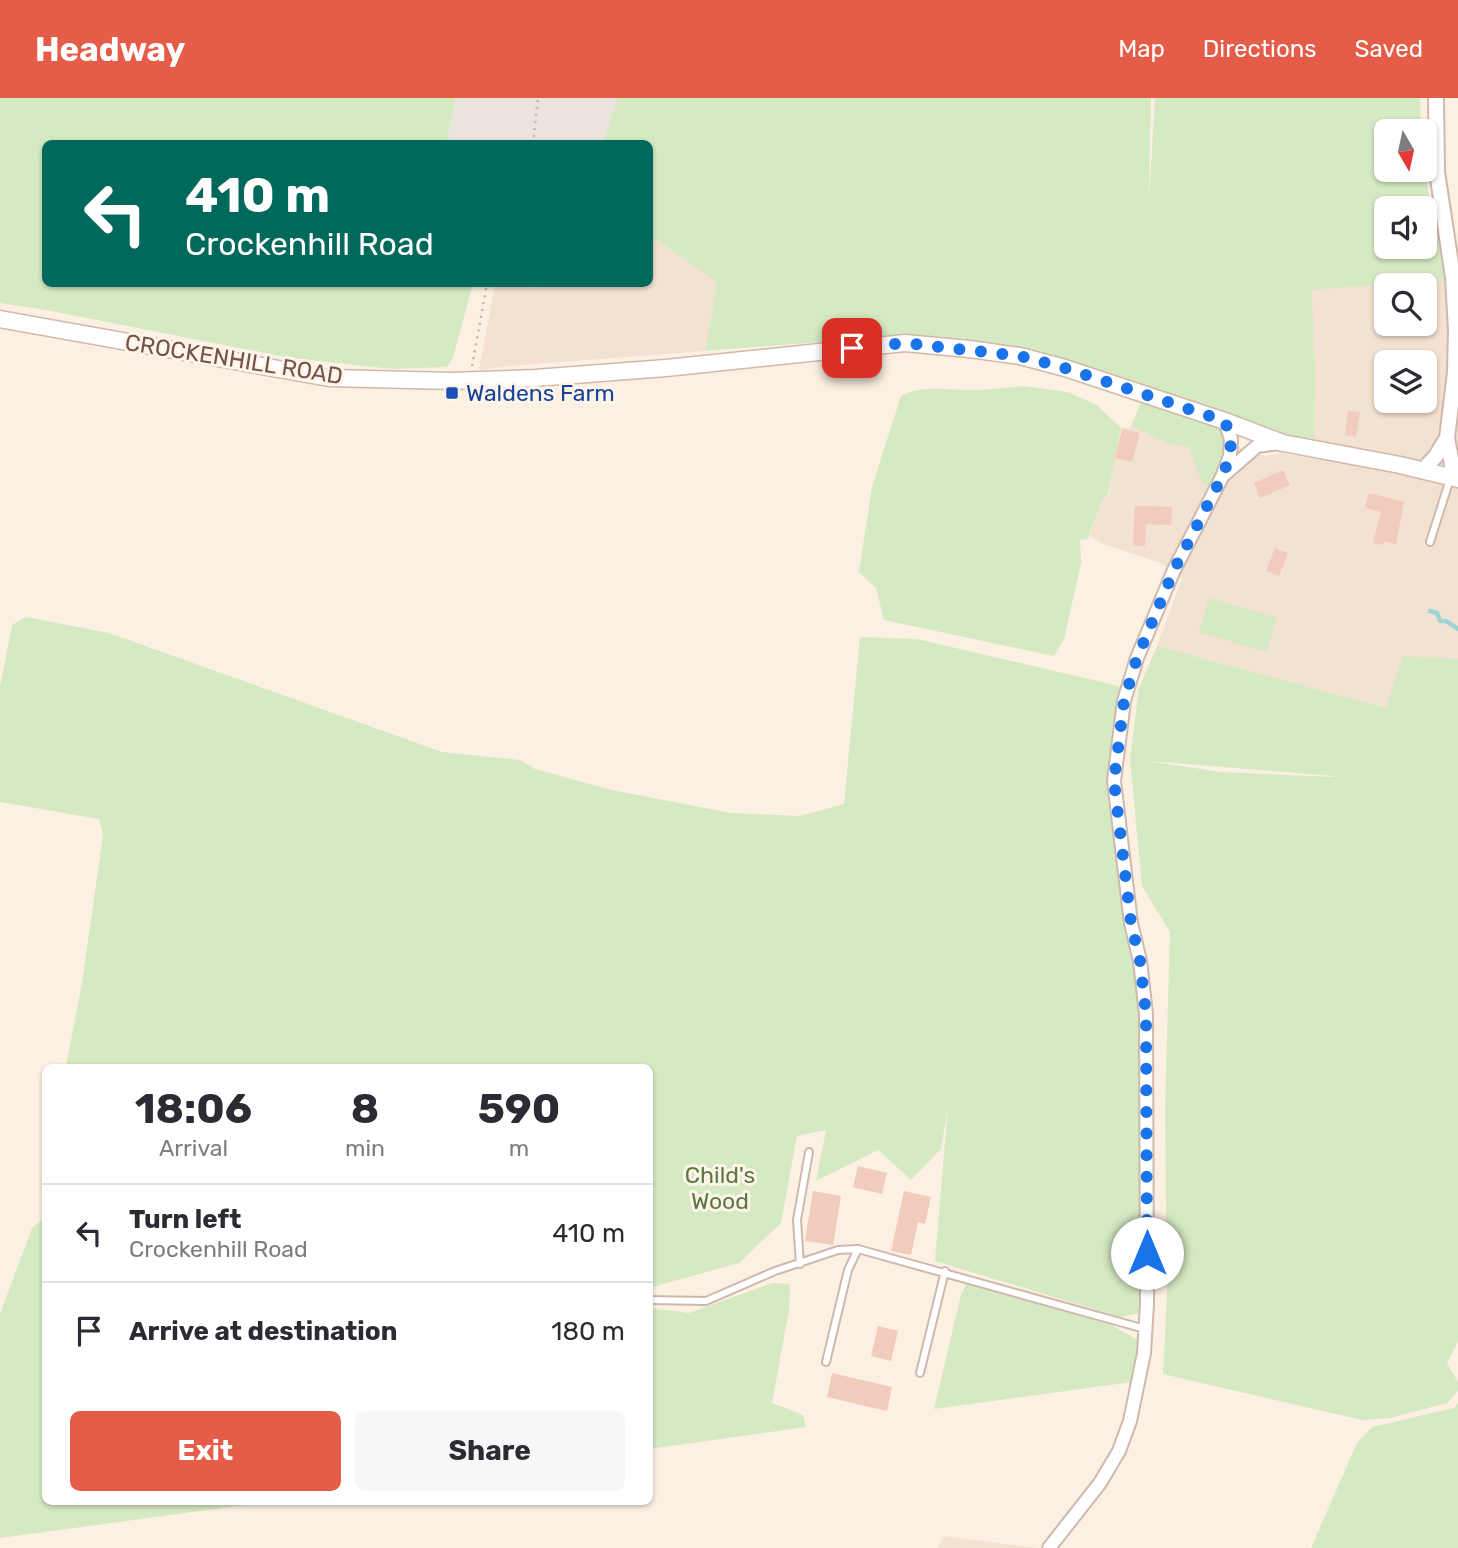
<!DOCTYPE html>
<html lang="en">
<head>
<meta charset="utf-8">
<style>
  body { margin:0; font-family:Rubik,sans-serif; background:#f7f7f7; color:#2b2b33; height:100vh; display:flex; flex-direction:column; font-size:26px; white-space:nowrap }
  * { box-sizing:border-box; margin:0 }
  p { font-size:23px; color:#7c7c81 }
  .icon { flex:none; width:38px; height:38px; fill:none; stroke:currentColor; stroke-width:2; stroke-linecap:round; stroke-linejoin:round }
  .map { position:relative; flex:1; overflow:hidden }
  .panel { position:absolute; left:42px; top:966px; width:611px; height:441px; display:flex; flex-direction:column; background:#fff; border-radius:10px; box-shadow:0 2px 5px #0004 }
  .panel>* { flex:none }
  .hud { position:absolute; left:42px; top:42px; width:611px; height:147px; border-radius:10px; box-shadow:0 2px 5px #0004; background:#00695c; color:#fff; overflow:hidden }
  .needle { width:46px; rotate:171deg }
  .tools { position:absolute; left:1374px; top:21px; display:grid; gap:14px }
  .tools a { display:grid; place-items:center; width:63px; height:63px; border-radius:10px; background:#fff; box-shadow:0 2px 5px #0004; font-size:35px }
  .pin { position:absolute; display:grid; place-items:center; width:60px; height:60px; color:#fff; margin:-30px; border-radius:14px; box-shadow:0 4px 10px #0006 }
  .me { position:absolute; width:77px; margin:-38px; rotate:0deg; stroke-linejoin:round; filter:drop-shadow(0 0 5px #0008) }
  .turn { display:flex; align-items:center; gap:24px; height:147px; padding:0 28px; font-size:32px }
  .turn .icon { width:91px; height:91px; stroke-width:2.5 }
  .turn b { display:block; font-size:49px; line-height:60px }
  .eta { display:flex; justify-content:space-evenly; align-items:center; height:119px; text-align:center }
  .eta b { font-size:42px; font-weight:700; line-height:49px }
  .action { display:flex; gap:14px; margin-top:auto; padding:14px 28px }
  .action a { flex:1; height:80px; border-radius:10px; background:#e55d49; color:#fff; font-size:28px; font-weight:700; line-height:80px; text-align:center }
  .action a+a { background:#f7f7f7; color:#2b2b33 }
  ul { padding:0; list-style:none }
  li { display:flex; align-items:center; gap:21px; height:98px; padding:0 28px; border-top:2px solid #e1e1e2 }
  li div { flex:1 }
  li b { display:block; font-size:26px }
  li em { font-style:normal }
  header { display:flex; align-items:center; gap:42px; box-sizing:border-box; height:98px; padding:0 35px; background:#e55d49; color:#fff }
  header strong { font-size:33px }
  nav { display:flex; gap:38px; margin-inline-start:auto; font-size:24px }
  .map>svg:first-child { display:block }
</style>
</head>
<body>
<header>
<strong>Headway</strong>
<nav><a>Map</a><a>Directions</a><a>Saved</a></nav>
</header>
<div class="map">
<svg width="1458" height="1450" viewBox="0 0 1458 1450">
  <rect width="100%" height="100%" fill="#fcf0e3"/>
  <path fill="#f3e1d1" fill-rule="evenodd" d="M655,141L717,184L705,253L509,268L479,272L495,186H522L526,190L571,188L575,186H649V144Z
    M1447,182L1458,204V562L1386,610L1157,548L1182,481L1161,465L1103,446L1090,438L1102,402L1109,396L1114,361L1122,330H1130L1143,303L1221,343L1265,358L1281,355L1321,362L1314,348L1315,274L1312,192ZM1386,187H1424V226H1386ZM1386,264H1424V303H1386Z
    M944,1438L1035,1450H938Z"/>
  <path fill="#ebe3de" d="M456,0H618L603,45L452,46L447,44Z"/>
  <path fill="#d5e9c2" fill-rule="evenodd" d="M0,0H456L447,43L452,45L46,46V186H473L453,259L447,269L392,271L291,260L46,212L0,205Z
    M617,0H1151L1149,103L1155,0H1420L1421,33H1386V72H1424L1447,182L1312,192L1315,274L1314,348L1021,251L909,237L705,253L717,184L655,141L649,144V46H603ZM1386,110H1424V149H1386Z
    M1024,288L1067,294L1097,307L1121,330L1108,396L1102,402L1088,441L1080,442L1081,465L1064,541L1054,558L884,522L876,490L859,474L872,389L901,298C922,287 945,292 968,292C987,292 1005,290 1024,288Z
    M1142,300L1221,325C1232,355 1223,364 1211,390L1202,385L1189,349L1169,346L1132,328Z
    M1209,500L1277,520L1267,554L1199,534Z
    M26,519L109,535L442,654L520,662L535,671L612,692L731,715L800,718L844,706L860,539L917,541L1119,588L1107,696L1125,822L1139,893L1143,1091L1141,1215L1120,1219L935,1163L948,1009L941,1051L911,1082L878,1052L816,1083L826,1032L797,1038L781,1125L739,1165L649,1190V970L66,969L82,885L103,737L99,721L0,704V589L12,527Z
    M1157,548L1386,610L1403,558L1458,561V1244L1447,1265L1458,1284V1293L1447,1305L1390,1320L1362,1322L1163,1276L1167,1196L1165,1012L1170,834L1142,788L1130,661L1139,590ZM1148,663L1334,678V679L1221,674Z
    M45,1121L46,1404H267L0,1440V1216L33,1128Z
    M967,1184L1111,1227L1140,1243L1132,1284L934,1311L961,1197Z
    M772,1185L790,1186L789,1212L772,1305L803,1317L806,1329L649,1351V1210L689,1215Z
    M1458,1305V1450H1311L1357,1345L1372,1329L1454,1310Z"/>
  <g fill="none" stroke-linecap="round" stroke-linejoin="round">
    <path stroke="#9ed3d7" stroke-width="4.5" d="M1430,513L1437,515L1440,523H1446L1458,531"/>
  </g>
  <path fill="#f1cbbb" d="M1348,313L1360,314L1356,339L1345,337Z
    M1122,331L1140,335L1132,364L1115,360Z
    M1283,372L1290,387L1260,400L1254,385Z
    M1369,395L1404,404L1396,446L1384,443L1383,447L1373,445L1381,414L1365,410Z
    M1135,408L1172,409L1171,427L1146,426L1145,448H1133Z
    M1275,450L1288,455L1279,478L1266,473Z
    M858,1068L887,1075L882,1096L853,1089Z
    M813,1093L841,1098L833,1147L805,1143Z
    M904,1093L931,1099L925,1126L918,1124L911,1157L891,1153Z
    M878,1228L898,1233L891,1263L871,1258Z
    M832,1275L892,1289L887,1313L827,1299Z"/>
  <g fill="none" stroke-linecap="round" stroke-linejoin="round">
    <defs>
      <path id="service" d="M1430,444L1450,381
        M800,1166L797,1122L809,1054
        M649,1202L706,1203L775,1173L838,1152L858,1151L1145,1231
        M826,1264L848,1172L858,1151
        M920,1275L945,1173"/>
      <path id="minor" d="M1225,376L1257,348L1280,345
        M1049,1450L1100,1385L1119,1353L1130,1323L1144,1255L1147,1206L1146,916L1140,863L1131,825L1114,683L1124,603L1137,560L1174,472L1222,379L1230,358L1231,341L1225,323"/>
      <path id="tertiary" d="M1436,0L1437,74L1453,179L1456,232L1455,274L1447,340L1452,366L1451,379
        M1422,373L1436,358L1447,340"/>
      <path id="secondary" d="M0,221L329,280L452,283L535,280L666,270L905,245L969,251L1020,258L1065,270L1225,323L1283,345L1400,367L1458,381"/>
    </defs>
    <use href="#service" stroke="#cfb8ad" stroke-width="10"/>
    <use href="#minor" stroke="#cfb8ad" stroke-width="16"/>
    <use href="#tertiary" stroke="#cfb8ad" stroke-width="18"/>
    <use href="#secondary" stroke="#d2b8aa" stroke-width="19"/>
    <path stroke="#d6af9e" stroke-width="2.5" stroke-dasharray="2 5" stroke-linecap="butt" d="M533,46L538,0
      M472,268L487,186"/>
    <use href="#service" stroke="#fff" stroke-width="6"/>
    <use href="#minor" stroke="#fff" stroke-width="12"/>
    <use href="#tertiary" stroke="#fff" stroke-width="14"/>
    <use href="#secondary" stroke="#fff" stroke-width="16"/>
  </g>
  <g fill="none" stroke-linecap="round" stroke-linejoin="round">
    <path stroke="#1a73e8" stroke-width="12" stroke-dasharray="0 21.6" d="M852,250L905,245L1020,258L1065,270L1225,323L1231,341L1230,358L1222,379L1174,472L1137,560L1124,603L1114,683L1131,825L1140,863L1146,916L1147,1155"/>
  </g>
  <rect fill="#1a4fb4" stroke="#fff4e9" stroke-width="2.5" x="445" y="288" width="14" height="14" rx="3.5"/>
  <g text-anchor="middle" stroke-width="6" stroke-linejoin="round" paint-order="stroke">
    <g font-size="23" fill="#745449" stroke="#fff4e9">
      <text transform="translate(234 261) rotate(9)" y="8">CROCKENHILL ROAD</text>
    </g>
    <g font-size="23" fill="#164399" stroke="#fff4e9" text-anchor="start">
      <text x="466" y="303">Waldens Farm</text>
    </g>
    <g font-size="23" fill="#577942" stroke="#fff4e9">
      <text x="720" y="1085">Child's<tspan x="720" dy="26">Wood</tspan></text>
    </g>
  </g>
</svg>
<div class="tools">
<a><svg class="needle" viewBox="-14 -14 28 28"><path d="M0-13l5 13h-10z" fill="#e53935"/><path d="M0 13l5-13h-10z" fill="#7c7c81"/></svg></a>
<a><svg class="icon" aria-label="sound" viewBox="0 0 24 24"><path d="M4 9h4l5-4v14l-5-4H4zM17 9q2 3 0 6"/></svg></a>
<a><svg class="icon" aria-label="search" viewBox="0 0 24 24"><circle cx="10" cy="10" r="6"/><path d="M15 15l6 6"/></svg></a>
<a><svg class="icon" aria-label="layers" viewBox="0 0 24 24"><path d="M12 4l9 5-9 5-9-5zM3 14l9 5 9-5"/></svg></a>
</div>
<div class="pin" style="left:852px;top:250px;background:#d93025"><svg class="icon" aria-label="arrive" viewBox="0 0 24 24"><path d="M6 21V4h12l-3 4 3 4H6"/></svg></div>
<svg class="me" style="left:1147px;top:1155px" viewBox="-20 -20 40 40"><circle r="19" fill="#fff"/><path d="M0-13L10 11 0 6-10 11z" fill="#1a73e8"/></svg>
<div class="hud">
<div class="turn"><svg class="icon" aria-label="left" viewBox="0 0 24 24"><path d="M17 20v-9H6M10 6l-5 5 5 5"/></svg><div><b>410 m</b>Crockenhill Road</div></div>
</div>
<section class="panel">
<div class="eta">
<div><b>18:06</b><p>Arrival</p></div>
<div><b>8</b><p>min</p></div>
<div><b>590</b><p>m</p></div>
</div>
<ul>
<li><svg class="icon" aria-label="left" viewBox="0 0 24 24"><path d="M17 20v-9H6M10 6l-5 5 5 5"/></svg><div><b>Turn left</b><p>Crockenhill Road</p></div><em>410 m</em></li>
<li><svg class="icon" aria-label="arrive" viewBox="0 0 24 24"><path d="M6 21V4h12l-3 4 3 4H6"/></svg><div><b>Arrive at destination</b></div><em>180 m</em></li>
</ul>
<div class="action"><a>Exit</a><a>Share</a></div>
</section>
</div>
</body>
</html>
